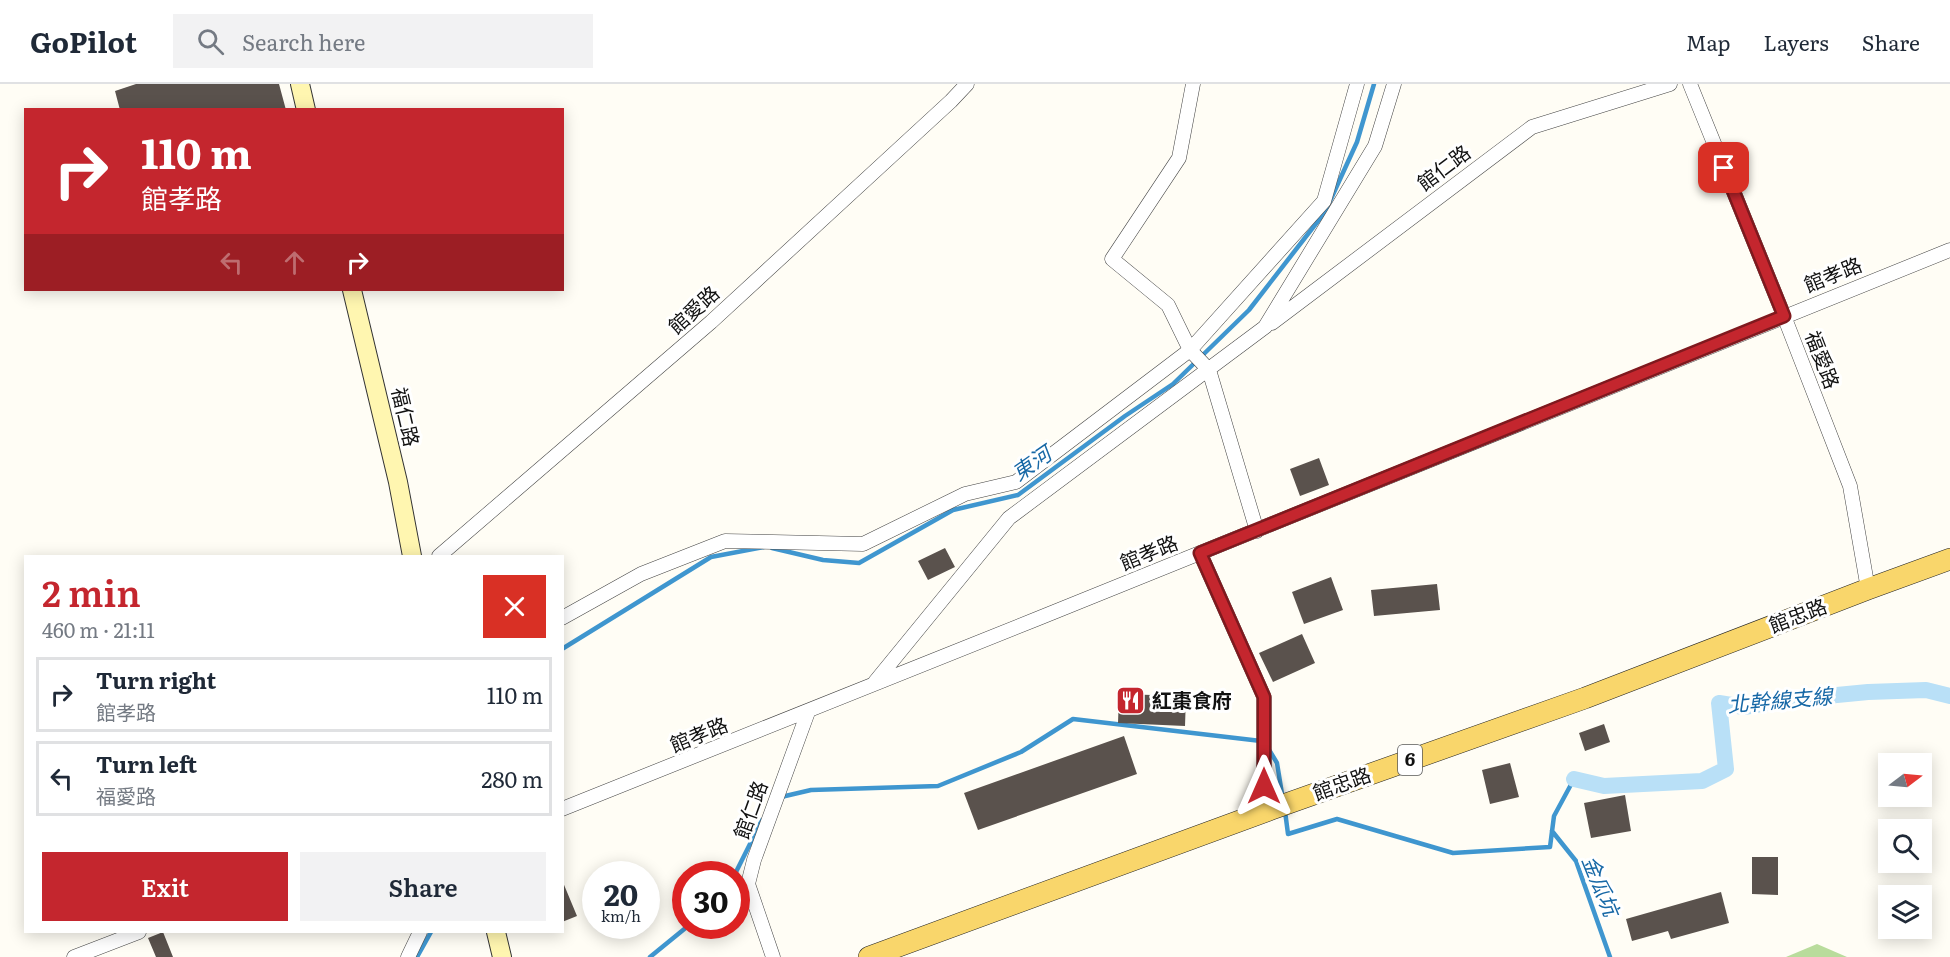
<!DOCTYPE html>
<html lang="en">
<head>
<meta charset="utf-8">
<style>
  body { margin:0; font-family:Literata,"Noto Sans TC",serif; background:#f2f2f3; color:#1f2937; height:100vh; display:flex; flex-direction:column; font-size:22px; white-space:nowrap }
  * { box-sizing:border-box; margin:0 }
  p { font-size:20px; color:#747a83 }
  .icon { flex:none; width:33px; height:33px; fill:none; stroke:currentColor; stroke-width:2; stroke-linecap:round; stroke-linejoin:round }
  .map { position:relative; flex:1; overflow:hidden }
  .panel { position:absolute; left:24px; top:471px; width:540px; height:378px; display:flex; flex-direction:column; background:#fff; border-radius:0px; box-shadow:0 3px 15px #0003 }
  .panel>* { flex:none }
  .hud { position:absolute; left:24px; top:24px; width:540px; height:183px; border-radius:0px; box-shadow:0 3px 15px #0003; background:#c4262e; color:#fff; overflow:hidden }
  .needle { width:39px; rotate:74deg }
  .tools { position:absolute; left:1878px; top:669px; display:grid; gap:12px }
  .tools a { display:grid; place-items:center; width:54px; height:54px; border-radius:0px; background:#fff; box-shadow:0 3px 15px #0003; font-size:30px }
  .speed { position:absolute; left:582px; top:777px; display:flex; gap:12px; font-size:30px; font-weight:700; text-align:center }
  .speed>* { display:grid; place-content:center; width:78px; height:78px; border-radius:50%; background:#fff; box-shadow:0 3px 15px #0003; line-height:1 }
  .speed small { font-size:15px; font-weight:400 }
  .speed .limit { border:9px solid #d22; background:#fff; color:#111 }
  .pin { position:absolute; display:grid; place-items:center; width:51px; height:51px; color:#fff; margin:-26px; border-radius:12px; box-shadow:0 3px 9px #0006 }
  .me { position:absolute; width:66px; margin:-33px; rotate:0deg; stroke-linejoin:round; filter:drop-shadow(0 0 4px #0008) }
  .turn { display:flex; align-items:center; gap:21px; height:126px; padding:0 18px; font-size:27px }
  .turn .icon { width:78px; height:78px; stroke-width:2.5 }
  .turn b { display:block; font-size:42px; line-height:51px }
  .lanes { display:flex; align-items:center; height:57px; padding:0 18px; background:#0003; justify-content:center; gap:30px; direction:ltr }
  .lanes .off { opacity:.35 }
  .round { display:grid; place-items:center; flex:none; width:63px; height:63px; border-radius:0px; background:#f2f2f3 }
  .headline { display:flex; align-items:center; justify-content:space-between; height:102px; padding:0 18px }
  h1 { font-size:36px; font-weight:600; line-height:45px; color:#c4262e }
  .cta { display:flex; gap:12px; margin-top:auto; padding:12px 18px }
  .cta a { flex:1; height:69px; border-radius:0px; background:#c4262e; color:#fff; font-size:24px; font-weight:600; line-height:69px; text-align:center }
  .cta a+a { background:#f2f2f3; color:#1f2937 }
  ul { padding:0; list-style:none }
  li { display:flex; align-items:center; gap:18px; height:75px; margin:0 12px 9px; padding:0 6px; border:3px solid #e0e1e3; border-radius:0px }
  li div { flex:1 }
  li b { display:block; font-size:22px }
  li em { font-style:normal }
  header { display:flex; align-items:center; gap:36px; box-sizing:border-box; height:84px; padding:0 30px; background:#fff; border-bottom:2px solid #e0e1e3 }
  header strong { font-size:28px }
  nav { display:flex; gap:33px; margin-inline-start:auto; font-size:21px }
  .search { width:420px; height:54px; background:#f2f2f3; display:flex; align-items:center; gap:15px; box-sizing:border-box; padding:0 21px; border-radius:0px; color:#747a83; font-size:22px }
  .map>svg:first-child { display:block }
</style>
</head>
<body>
<header>
<strong>GoPilot</strong>
<div class="search"><svg class="icon" aria-label="search" viewBox="0 0 24 24"><circle cx="10" cy="10" r="6"/><path d="M15 15l6 6"/></svg>Search here</div>
<nav><a>Map</a><a>Layers</a><a>Share</a></nav>
</header>
<div class="map">
<svg width="1950" height="873" viewBox="0 0 1950 873">
  <rect width="100%" height="100%" fill="#fffdf5"/>
  <path fill="#b9dc9c" d="M1817,860L1847,873H1786Z"/>
  <g fill="none" stroke-linecap="round" stroke-linejoin="round">
    <path stroke="#3f96cf" stroke-width="4.5" d="M772,464L823,476L859,479L953,426L1018,411L1125,332L1173,300L1249,226L1325,128L1357,58L1374,0
      M562,565L711,473L764,463
      M1268,664L1277,679L1283,716
      M781,713L811,706L938,702L1021,668L1073,635L1261,657
      M1285,727L1288,750L1337,735L1453,769L1550,763L1554,732L1574,695
      M1552,747L1576,777L1610,873
      M735,790L762,736
      M417,873L431,848
      M650,873L688,842"/>
    <path stroke="#b9e0f7" stroke-width="16" d="M1574,695L1604,702L1702,697L1726,685L1719,619L1744,623L1785,616L1868,608L1926,606L1950,612"/>
  </g>
  <path fill="#5a524d" d="M136,0H279L286,26H120L115,7Z
    M1319,374L1329,401L1300,412L1290,385Z
    M945,464L955,483L928,496L918,477Z
    M1331,493L1343,526L1304,540L1292,508Z
    M1437,500L1440,526L1374,532L1371,506Z
    M1302,550L1315,579L1273,598L1259,569Z
    M1119,610L1186,612L1185,642L1118,639Z
    M1604,640L1610,658L1585,667L1579,649Z
    M1124,652L1137,690L978,746L964,709Z
    M1510,679L1519,713L1490,720L1482,686Z
    M1625,711L1631,747L1591,754L1584,719Z
    M1752,773H1778V811L1752,810Z
    M562,796L577,832L562,838Z
    M1721,808L1729,839L1671,855L1668,847L1632,857L1626,835Z
    M163,848L173,873H156L148,854Z"/>
  <g fill="none" stroke-linecap="round" stroke-linejoin="round">
    <defs>
      <path id="street" d="M1193,0L1179,74L1112,175L1168,221L1190,266L1209,286L1257,447
        M1690,0L1784,232L1850,402L1868,505
        M1272,239L1532,43L1670,0
        M1200,469L1264,613V702L1272,725
        M439,472L711,238L951,17L967,0
        M562,534L641,490L725,457L863,460L965,410L1016,398L1190,266L1324,117L1357,0
        M875,598L1009,434L1265,243L1375,62L1394,0
        M562,725C1026,542 1487,350 1950,166
        M74,873L139,848
        M408,873L420,848
        M773,873L748,800L754,776L808,628"/>
      <path id="secondary" d="M300,0L306,26
        M352,206L398,398L412,472
        M496,848L502,873"/>
      <path id="primary" d="M869,873L1272,725L1585,614L1868,505L1950,475"/>
    </defs>
    <use href="#street" stroke="#444" stroke-width="15"/>
    <use href="#secondary" stroke="#333" stroke-width="20"/>
    <use href="#primary" stroke="#222" stroke-width="22"/>
    <use href="#street" stroke="#fff" stroke-width="14"/>
    <use href="#secondary" stroke="#fff6b0" stroke-width="18"/>
    <use href="#primary" stroke="#f9d66b" stroke-width="21"/>
  </g>
  <g fill="none" stroke-linecap="round" stroke-linejoin="round">
    <defs>
      <path id="route" d="M1264,702V613L1200,469L1784,232L1724,84"/>
    </defs>
    <use href="#route" stroke="#7f191e" stroke-width="15"/>
    <use href="#route" stroke="#c4262e" stroke-width="10"/>
  </g>
  <defs>
    <symbol id="restaurant-square" viewBox="-11 -11 22 22"><rect x="-9" y="-9" width="18" height="18" rx="4" fill="#c4262e" stroke="#fff"/><path d="M-5-6h1v4h1v-4h1v4h1v-4h1v5L-1.5 .5V6h-2V.5L-5-1ZM5-6V6H3V1.5H1.5Q1.5-4 5-6Z" fill="#fff"/></symbol>
  </defs>
  <g fill-rule="evenodd">
    <use href="#restaurant-square" x="1114" y="600" width="33" height="33"/>
  </g>
  <g text-anchor="middle" stroke-width="6" stroke-linejoin="round" paint-order="stroke">
    <rect fill="#fff" stroke="#585858" stroke-width="1.5" x="1398" y="661" width="24" height="30" rx="4.5"/>
    <g font-size="18" font-weight="bold" fill="#111">
      <text x="1410" y="682">6</text>
    </g>
    <g font-size="20" fill="#111" stroke="#fff">
      <text transform="translate(1444 84) rotate(-37)" y="7">館仁路</text>
      <text transform="translate(1833 191) rotate(-22)" y="7">館孝路</text>
      <text transform="translate(694 226) rotate(-42)" y="7">館愛路</text>
      <text transform="translate(1822 276) rotate(69)" y="7">福愛路</text>
      <text transform="translate(405 333) rotate(77)" y="7">福仁路</text>
      <text transform="translate(1149 469) rotate(-22)" y="7">館孝路</text>
      <text transform="translate(1798 532) rotate(-21)" y="7">館忠路</text>
      <text transform="translate(699 651) rotate(-22)" y="7">館孝路</text>
      <text transform="translate(1342 700) rotate(-20)" y="7">館忠路</text>
      <text transform="translate(751 726) rotate(-70)" y="7">館仁路</text>
    </g>
    <g font-size="20" font-weight="bold" fill="#111" stroke="#fff" text-anchor="start">
      <text x="1152" y="624">紅棗食府</text>
    </g>
    <g font-size="21" font-style="italic" fill="#1768a6" stroke="#fff">
      <text transform="translate(1032 380) rotate(-35)" y="7">東河</text>
      <text transform="translate(1780 617) rotate(-5)" y="7">北幹線支線</text>
      <text transform="translate(1600 802) rotate(68)" y="7">金瓜坑</text>
    </g>
  </g>
</svg>
<div class="tools">
<a><svg class="needle" viewBox="-14 -14 28 28"><path d="M0-13l5 13h-10z" fill="#e53935"/><path d="M0 13l5-13h-10z" fill="#747a83"/></svg></a>
<a><svg class="icon" aria-label="search" viewBox="0 0 24 24"><circle cx="10" cy="10" r="6"/><path d="M15 15l6 6"/></svg></a>
<a><svg class="icon" aria-label="layers" viewBox="0 0 24 24"><path d="M12 4l9 5-9 5-9-5zM3 14l9 5 9-5"/></svg></a>
</div>
<div class="speed"><div>20<small>km/h</small></div><div class="limit">30</div></div>
<div class="pin" style="left:1724px;top:84px;background:#d93025"><svg class="icon" aria-label="arrive" viewBox="0 0 24 24"><path d="M6 21V4h12l-3 4 3 4H6"/></svg></div>
<svg class="me" style="left:1264px;top:702px" viewBox="-20 -20 40 40"><path d="M0-17L14 15 0 8-14 15z" fill="#c4262e" stroke="#fff" stroke-width="4"/></svg>
<div class="hud">
<div class="turn"><svg class="icon" aria-label="right" viewBox="0 0 24 24"><path d="M7 20v-9h11M14 6l5 5-5 5"/></svg><div><b>110 m</b>館孝路</div></div>
<div class="lanes"><svg class="icon off" aria-label="left" viewBox="0 0 24 24"><path d="M17 20v-9H6M10 6l-5 5 5 5"/></svg><svg class="icon off" aria-label="ahead" viewBox="0 0 24 24"><path d="M12 20V5M6 11l6-6 6 6"/></svg><svg class="icon" aria-label="right" viewBox="0 0 24 24"><path d="M7 20v-9h11M14 6l5 5-5 5"/></svg></div>
</div>
<section class="panel">
<div class="headline"><div><h1>2 min</h1><p>460 m · 21:11</p></div><a class="round" style="background:#d93025;color:#fff"><svg class="icon" aria-label="close" viewBox="0 0 24 24"><path d="M6 6l12 12M18 6L6 18"/></svg></a></div>
<ul>
<li><svg class="icon" aria-label="right" viewBox="0 0 24 24"><path d="M7 20v-9h11M14 6l5 5-5 5"/></svg><div><b>Turn right</b><p>館孝路</p></div><em>110 m</em></li>
<li><svg class="icon" aria-label="left" viewBox="0 0 24 24"><path d="M17 20v-9H6M10 6l-5 5 5 5"/></svg><div><b>Turn left</b><p>福愛路</p></div><em>280 m</em></li>
</ul>
<div class="cta"><a>Exit</a><a>Share</a></div>
</section>
</div>
</body>
</html>
